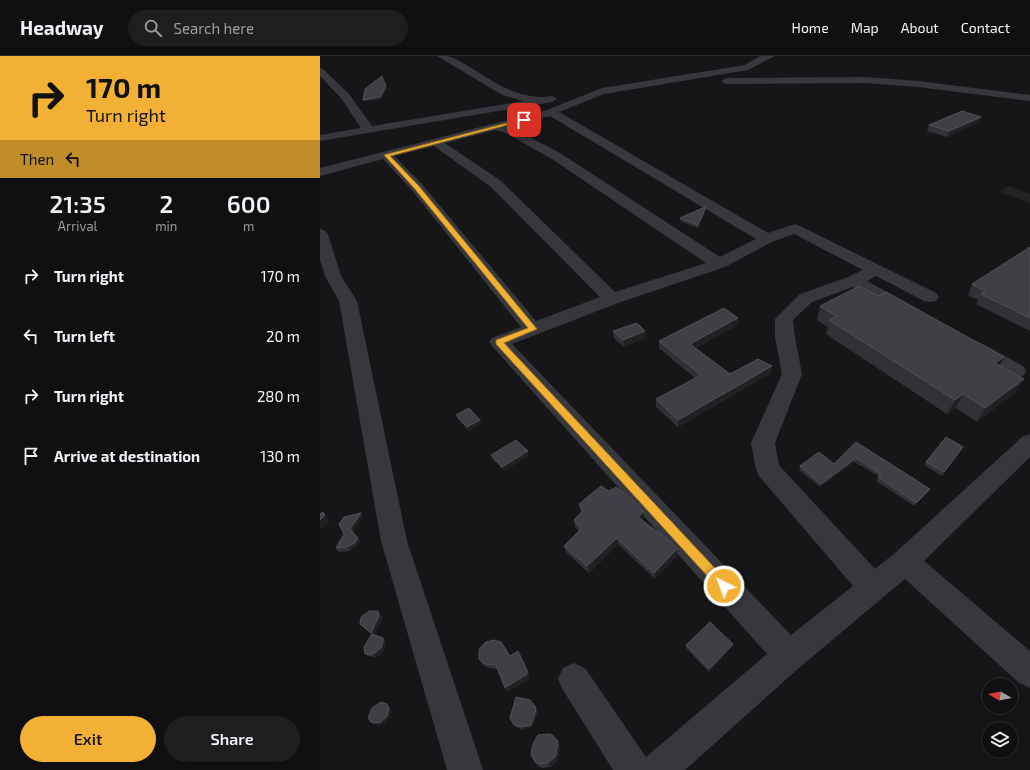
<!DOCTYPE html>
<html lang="en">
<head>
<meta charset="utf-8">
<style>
  body { margin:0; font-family:"Exo 2",sans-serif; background:#1e1e20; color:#f1f3f6; height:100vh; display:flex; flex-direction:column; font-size:15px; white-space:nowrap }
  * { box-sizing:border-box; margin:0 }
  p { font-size:13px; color:#9c9d9f }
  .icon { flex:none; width:22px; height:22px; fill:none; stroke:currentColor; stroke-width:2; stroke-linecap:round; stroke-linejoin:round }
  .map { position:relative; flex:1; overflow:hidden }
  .drawer { display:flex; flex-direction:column; background:#101012; width:320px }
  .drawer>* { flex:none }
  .banner { background:#f2b134; color:#111; overflow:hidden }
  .needle { width:26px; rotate:279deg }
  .buttons { position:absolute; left:662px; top:622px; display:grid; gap:8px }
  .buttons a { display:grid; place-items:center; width:36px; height:36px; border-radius:50%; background:#101012; box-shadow:0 2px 10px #0003,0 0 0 1px #303032; font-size:20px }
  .pin { position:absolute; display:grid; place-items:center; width:34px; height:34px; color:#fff; margin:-17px; border-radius:8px; box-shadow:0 2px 6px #0006 }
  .me { position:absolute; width:44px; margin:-22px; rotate:318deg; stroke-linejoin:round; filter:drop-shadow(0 0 3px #0008) }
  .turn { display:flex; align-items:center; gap:14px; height:84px; padding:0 20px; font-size:18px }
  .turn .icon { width:52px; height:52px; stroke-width:2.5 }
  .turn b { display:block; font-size:28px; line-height:34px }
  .then { display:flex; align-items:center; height:38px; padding:0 20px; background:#0003; gap:8px; font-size:15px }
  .eta { display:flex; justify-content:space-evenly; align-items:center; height:68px; text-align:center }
  .eta b { font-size:24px; font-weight:600; line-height:28px }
  .primary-button { display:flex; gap:8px; margin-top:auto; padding:8px 20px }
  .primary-button a { flex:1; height:46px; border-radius:24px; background:#f2b134; color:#111; font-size:16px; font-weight:600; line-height:46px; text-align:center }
  .primary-button a+a { background:#1e1e20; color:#f1f3f6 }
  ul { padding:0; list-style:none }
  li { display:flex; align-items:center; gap:12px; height:60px; padding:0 20px }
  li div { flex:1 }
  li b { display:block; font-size:15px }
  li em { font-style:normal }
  header { display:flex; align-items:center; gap:24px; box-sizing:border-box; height:56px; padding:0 20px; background:#101012; border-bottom:1px solid #303032 }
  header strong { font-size:19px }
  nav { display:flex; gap:22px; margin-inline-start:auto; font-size:14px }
  .search { width:280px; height:36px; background:#1e1e20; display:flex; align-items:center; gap:10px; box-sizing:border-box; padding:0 14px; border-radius:22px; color:#9c9d9f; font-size:15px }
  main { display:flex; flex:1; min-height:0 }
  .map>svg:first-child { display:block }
</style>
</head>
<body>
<header>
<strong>Headway</strong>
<div class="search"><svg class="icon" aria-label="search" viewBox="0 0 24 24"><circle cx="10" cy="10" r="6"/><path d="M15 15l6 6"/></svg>Search here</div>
<nav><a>Home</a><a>Map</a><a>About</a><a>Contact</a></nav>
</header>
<main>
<section class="drawer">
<div class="banner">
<div class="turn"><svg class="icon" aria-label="right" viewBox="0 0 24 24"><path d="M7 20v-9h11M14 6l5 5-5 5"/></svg><div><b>170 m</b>Turn right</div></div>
<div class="then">Then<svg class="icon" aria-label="left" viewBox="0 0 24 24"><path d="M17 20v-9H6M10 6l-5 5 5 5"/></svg></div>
</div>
<div class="eta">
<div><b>21:35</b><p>Arrival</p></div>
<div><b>2</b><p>min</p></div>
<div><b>600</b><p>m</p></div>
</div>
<ul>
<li><svg class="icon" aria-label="right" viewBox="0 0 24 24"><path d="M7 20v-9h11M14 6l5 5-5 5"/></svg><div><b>Turn right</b></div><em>170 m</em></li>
<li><svg class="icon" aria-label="left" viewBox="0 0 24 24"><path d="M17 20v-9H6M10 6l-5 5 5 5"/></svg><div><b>Turn left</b></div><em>20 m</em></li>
<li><svg class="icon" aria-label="right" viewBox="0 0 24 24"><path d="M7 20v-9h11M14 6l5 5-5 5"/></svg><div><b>Turn right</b></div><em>280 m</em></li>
<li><svg class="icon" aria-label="arrive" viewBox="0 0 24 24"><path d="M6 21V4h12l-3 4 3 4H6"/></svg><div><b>Arrive at destination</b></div><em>130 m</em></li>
</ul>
<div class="primary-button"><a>Exit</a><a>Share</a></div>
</section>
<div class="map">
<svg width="710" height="714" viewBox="0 0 710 714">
  <rect width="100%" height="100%" fill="#161618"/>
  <path fill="#222225" d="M689,130L710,138V147L679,136Z"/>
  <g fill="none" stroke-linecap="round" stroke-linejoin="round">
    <path fill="#37383d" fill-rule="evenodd" d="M117,0H128L136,3C167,20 195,46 232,40L237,43L232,46L0,85V79L41,72L21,42L0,20V12L3,13L29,38L52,70L203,45L185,40L174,34Z
      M440,0H455L428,14L284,38L239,56L448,177L475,168L480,170L616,237L619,241L616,245L610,246L604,245L556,220L547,225L591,249L594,253L591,257L585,258L579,257L533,231L492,246L473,264L475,281L482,318L455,387L459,409L555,513L575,497L702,381L710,378V401L604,505L710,595V632L699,627L585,523L480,611L365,714H293L243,634L238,623L243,612L254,607L265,612L326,701L447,598L172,290L169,286L172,282L201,271L91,133L63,103L0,120V112L227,54L282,32L425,9ZM230,60L436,183L400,201L240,97L194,73L187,71ZM175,74L186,77L232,103L386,207L295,236L181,125L125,87ZM114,90L171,131L280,241L216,265L101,127L74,100ZM474,178L543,214L528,221L480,238L455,263V281L462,318L431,387L436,413L439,420L533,530L471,579L192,288L298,247L405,211L452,186Z
      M545,21L598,25L710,39V45L598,31L545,27L406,28L401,25L406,22Z
      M0,173L5,175L8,178L21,220L37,245L87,485L163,714H127L61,485L19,245L5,220L0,204Z
      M656,286L663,288L703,310L706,315L703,320L696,322L689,320L649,296L646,292L649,288Z"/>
  </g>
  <path fill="#323236" d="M661,61L659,66L627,81L607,75L609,69Z
    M386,151V155L378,172L360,165V162Z
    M710,191V275L656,248L658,244L648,239L652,228Z
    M558,240L684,301L680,310L695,337L657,366L636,352L627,358L506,278L508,271L497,264L500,250Z
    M418,269L375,292L410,318L452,310L451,317L358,371L336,351V343L375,322L339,292V285Z
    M293,275H325L326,282L304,291L294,282Z
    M136,359L160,364L161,367L149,375L138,363Z
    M536,386L610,433L608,436L594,450L556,425L559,420L534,406L500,431L479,414L480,410L514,408Z
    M643,391L622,420L604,409L606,406Z
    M171,399H209L184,415L172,402Z
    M289,435L323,456L324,462L322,464L357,493V500L335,523L298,488L269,517L246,496L244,490L259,475L255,471L254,464L261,456L259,448Z
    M41,457L43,460L33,476L40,485L37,490L30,495L19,496L16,492Z
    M58,555L61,558L62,563L54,579L63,582L65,585L66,589L64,595L56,601L48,600L45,598L52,578L40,568Z
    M366,589L412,591L389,616L366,592Z
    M200,599L209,618V623L187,636L177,613L168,612L162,608L159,603Z
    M215,650L218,657L212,671L203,674L196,671L194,669Z
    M238,685L240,690L238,704L231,711L222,712L218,710L215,706Z"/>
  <path fill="#212124" d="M66,30L67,33L61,44L44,46L43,44Z
    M661,61L659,66L627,81L629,75Z
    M386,151V155L378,172V169Z
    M418,262V269L369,295L370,288Z
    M325,275L326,282L304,291L303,284Z
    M684,301L677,315L675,307Z
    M452,310L451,317L358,371V364Z
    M704,323L695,337L657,366L665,352Z
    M643,338L636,352L627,358L635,344Z
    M160,364L161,367L149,375L147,371Z
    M643,391L641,394L622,420L624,416Z
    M208,395L209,399L184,415L182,411Z
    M536,402L534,406L500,431L501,428Z
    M610,433L608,436L594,450L596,447Z
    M3,456L10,465L0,474V464Z
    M323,456L324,462L318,468V461Z
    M41,457L43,460L33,476L30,473Z
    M38,482L40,485L37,490L30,495L27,491Z
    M297,482L298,488L269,517L267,510Z
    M357,493V500L335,523L334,517Z
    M58,555L61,558L62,563L54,579L51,577Z
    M63,582L65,585L66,589L64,595L56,601L53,598Z
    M413,588L412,591L389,616V613Z
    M200,599L209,618V623L187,636L185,632Z
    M67,648L70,650L72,656L70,662L64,668L58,670L55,667Z
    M215,650L218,657L212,671L203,674L202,671Z
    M238,685L240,690L238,704L231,711L228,707Z"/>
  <path fill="#3f3f44" stroke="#4f5156" d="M62,20L66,30L60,41L43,44L45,33Z
    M642,55L661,61L629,75L609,69Z
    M385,151H386L378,169L360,162Z
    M710,191V262L661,238L665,235L652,228Z
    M539,230L558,240L566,236L684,301L675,307L704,323L665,352L643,338L635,344L509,264L516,260L500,250Z
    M404,252L418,262L370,288L410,318L438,303L452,310L358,364L336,343L381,319L339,285Z
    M317,267L325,275L303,284L293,275Z
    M149,352L160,364L147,371L136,359Z
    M626,381L643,391L624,416L606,406Z
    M196,384L208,395L182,411L171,399Z
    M536,386L610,433L596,447L558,421L561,418L536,402L501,428L480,410L499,396L514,408Z
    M281,430L289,435L296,431L314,445L323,456L318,461L351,486L357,493L334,517L297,482L267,510L244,490L261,473L254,464L263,455L259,448Z
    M3,456L5,459L0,464V458Z
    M41,457L30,473L38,482L35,487L27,491L16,492L24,478L19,468L24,461Z
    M49,555H58L59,560L51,577L40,568L41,561Z
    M390,566L413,588L389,613L366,589Z
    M52,578L63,582V586L61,592L53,598H45L44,591Z
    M174,584L181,586L190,600L198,595L207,614V618L185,632L176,609L165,608L159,603V596L160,592L166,586Z
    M196,641L210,644L215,650L216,654L211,669L202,671L194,669L190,662Z
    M61,646L67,648L69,653L67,660L61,666L55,667H52L48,662L52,652Z
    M228,678L232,679L238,685L236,700L228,707L219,708L215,706L211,698L213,688L218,679Z"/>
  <path fill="#f2b134" stroke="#9d7322" d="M202,63L206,64L70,100L98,129L217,273L184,287L408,526L410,530L408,534L404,536L400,534L176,288V284L208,272L94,132L64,99Z"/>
</svg>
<div class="buttons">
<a><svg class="needle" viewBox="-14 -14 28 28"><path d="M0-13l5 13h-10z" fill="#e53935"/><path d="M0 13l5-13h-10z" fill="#9c9d9f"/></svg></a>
<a><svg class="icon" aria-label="layers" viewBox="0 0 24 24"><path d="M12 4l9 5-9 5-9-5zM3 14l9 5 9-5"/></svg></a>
</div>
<div class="pin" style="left:204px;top:64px;background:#d93025"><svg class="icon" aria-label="arrive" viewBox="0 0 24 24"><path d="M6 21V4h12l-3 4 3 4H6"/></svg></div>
<svg class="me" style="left:404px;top:530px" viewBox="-20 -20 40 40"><circle r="17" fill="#f2b134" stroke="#fff" stroke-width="3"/><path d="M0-11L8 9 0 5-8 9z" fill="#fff"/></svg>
</div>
</main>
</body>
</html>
